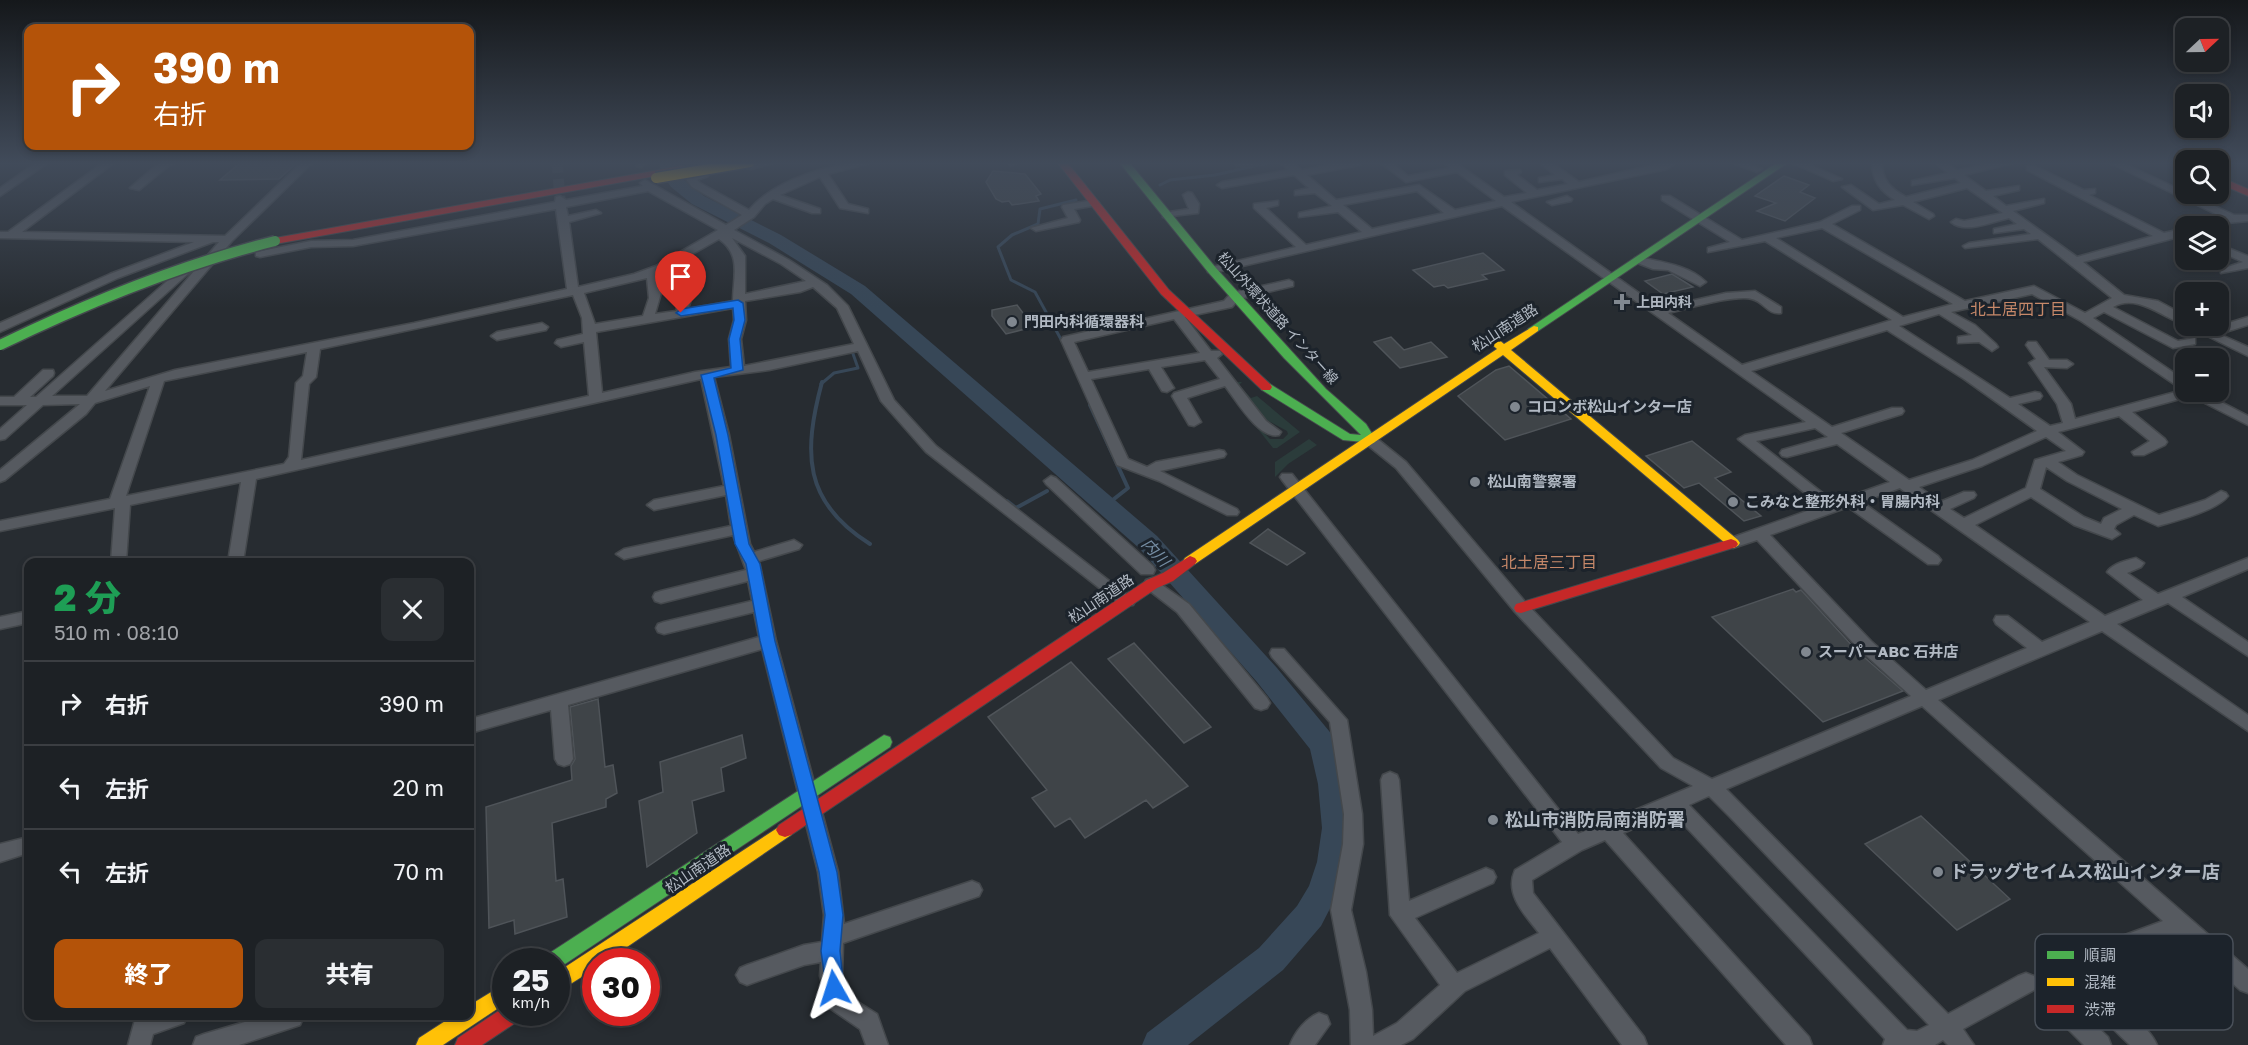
<!DOCTYPE html>
<html lang="ja">
<head>
<meta charset="utf-8">
<style>
  body { margin:0; font-family:"Golos Text","Noto Sans JP",sans-serif; background:#2a2e32; color:#f1f3f6; height:100vh; display:flex; flex-direction:column; font-size:22px; white-space:nowrap }
  * { box-sizing:border-box; margin:0 }
  p { font-size:20px; color:#a0a3a7 }
  .icon { flex:none; width:33px; height:33px; fill:none; stroke:currentColor; stroke-width:2; stroke-linecap:round; stroke-linejoin:round }
  .map { position:relative; flex:1; overflow:hidden }
  .side { position:absolute; left:24px; top:558px; width:450px; height:462px; display:flex; flex-direction:column; background:#1d2125; border-radius:12px; box-shadow:0 3px 9px #0003,0 0 0 2px #3b3e42 }
  .side>* { flex:none }
  .banner { position:absolute; left:24px; top:24px; width:450px; height:126px; border-radius:12px; box-shadow:0 3px 9px #0003,0 0 0 2px #3b3e42; background:#b45309; color:#fff; overflow:hidden }
  .needle { width:39px; rotate:68deg }
  .fabs { position:absolute; left:2175px; top:18px; display:grid; gap:12px }
  .fabs a { display:grid; place-items:center; width:54px; height:54px; border-radius:12px; background:#1d2125; box-shadow:0 3px 9px #0003,0 0 0 2px #3b3e42; font-size:30px }
  .speed { position:absolute; left:492px; top:948px; display:flex; gap:12px; font-size:30px; font-weight:700; text-align:center }
  .speed>* { display:grid; place-content:center; width:78px; height:78px; border-radius:50%; background:#1d2125; box-shadow:0 3px 9px #0003,0 0 0 2px #3b3e42; line-height:1 }
  .speed small { font-size:15px; font-weight:400 }
  .speed .limit { border:9px solid #d22; background:#fff; color:#111 }
  .pin { position:absolute; display:grid; place-items:center; width:51px; height:51px; color:#fff; margin:-62px -26px; border-radius:50% 50% 50% 0; rotate:-45deg; box-shadow:0 0 6px #0007 }
  .pin .icon { rotate:45deg }
  .me { position:absolute; width:66px; margin:-33px; rotate:354deg; stroke-linejoin:round; filter:drop-shadow(0 0 4px #0008) }
  .turn { display:flex; align-items:center; gap:21px; height:126px; padding:0 30px; font-size:27px }
  .turn .icon { width:78px; height:78px; stroke-width:2.5 }
  .turn b { display:block; font-size:42px; line-height:51px }
  .round { display:grid; place-items:center; flex:none; width:63px; height:63px; border-radius:12px; background:#2a2e32 }
  .head { display:flex; align-items:center; justify-content:space-between; height:102px; padding:0 30px }
  h1 { font-size:36px; font-weight:800; line-height:45px; color:#1e9e55 }
  .button { display:flex; gap:12px; margin-top:auto; padding:12px 30px }
  .button a { flex:1; height:69px; border-radius:12px; background:#b45309; color:#fff; font-size:24px; font-weight:800; line-height:69px; text-align:center }
  .button a+a { background:#2a2e32; color:#f1f3f6 }
  ul { padding:0; list-style:none }
  li { display:flex; align-items:center; gap:18px; height:84px; padding:0 30px; border-top:2px solid #3b3e42 }
  li div { flex:1 }
  li b { display:block; font-size:22px }
  li em { font-style:normal }
  .map>svg:first-child { display:block }
</style>
</head>
<body>
<div class="map">
<svg width="2248" height="1045" viewBox="0 0 2248 1045">
  <rect width="100%" height="100%" fill="#272c31"/>
  <path fill="#2b3c3b" d="M1234,382H1242L1239,385L1251,398L1257,396L1300,432L1277,448H1273L1245,413L1270,439H1283L1288,434L1287,431L1263,418Z
    M1309,439L1317,445L1288,464L1275,477V462Z"/>
  <g fill="none" stroke-linecap="round" stroke-linejoin="round">
    <path stroke="#374757" stroke-width="3" d="M1160,185L1170,180L1215,175L1272,162
      M1063,343L1035,292L1011,280L998,247L1012,235L1038,224L1040,209L1076,200
      M821,384L834,373L858,368L852,351"/>
    <path stroke="#374757" stroke-width="4" d="M822,382C803,453 803,502 870,544
      M1090,405L1128,488L1105,506
      M1007,501L1016,508L1047,491"/>
    <path fill="#374757" fill-rule="evenodd" d="M659,162H675L683,179L704,196L781,235L865,286L1157,536L1277,668L1334,737L1348,784L1352,828L1349,862L1339,891L1321,926L1283,970L1188,1045H1142L1147,1033L1259,948L1297,906L1309,886L1317,862L1322,828L1318,784L1310,749L1257,682L1139,548L851,294L769,243L692,204L671,187L662,174Z"/>
  </g>
  <path fill="#3f4448" stroke="#4f5459" stroke-width="1.5" d="M241,162H298L279,179L220,180Z
    M993,171L1025,174L1041,194L1036,196L1039,201L1012,205L1009,201L1002,202L996,199L986,182Z
    M1784,176L1809,185L1800,192L1815,198L1785,221L1757,211L1776,203L1755,196Z
    M1483,253L1504,270L1482,275L1487,279L1448,288L1444,285L1434,287L1413,270Z
    M1672,274L1693,287L1663,294L1645,281Z
    M1017,305L1029,321L1026,322L1029,328L1006,334L992,316V310Z
    M1391,337L1404,350L1431,342L1447,357L1400,368L1374,342Z
    M1509,366L1571,419L1505,440L1458,396L1496,370Z
    M1692,441L1731,472L1715,478L1761,516L1744,521L1699,483L1684,488L1646,456Z
    M1268,529L1305,553L1287,565L1250,543Z
    M1793,589L1796,592L1801,590L1857,651L1903,691L1823,722L1712,617Z
    M1134,643L1211,727L1184,743L1108,659Z
    M1071,662L1188,786L1153,808L1146,800L1085,838L1070,818L1055,827L1032,798L1047,790L988,717Z
    M598,699L605,767L613,765L617,793L606,799V807L552,823L556,881L563,879L567,917L515,934L514,920L489,928L486,807L572,780L571,766L575,759L570,707Z
    M742,735L746,758L721,768L724,791L692,801L697,833L647,867L639,801L663,792L660,762Z
    M1921,816L2010,899L1957,930L1865,844Z"/>
  <g fill="none" stroke-linecap="round" stroke-linejoin="round">
    <path stroke="#3c4147" stroke-width="11" stroke-dasharray="11 6" stroke-linecap="butt" d="M557,162L560,199"/>
    <defs>
      <path id="street" d="M37,162H49L0,196V188Z
        M104,162H115L22,232L225,236L302,162H313L232,241L105,391L175,370L414,323L567,289L556,209L353,246L311,247L260,257L256,256V252L311,241L353,240L555,202L556,197L560,196L566,200L643,186L640,183L645,180L726,225L742,215L692,187L686,179L687,177L708,172V176L697,180L700,183L749,210C775,179 833,162 873,162L828,174L848,204L868,209V213L840,208L820,177L780,195L820,209V213H812L773,199L765,204L754,217L734,230L789,260L827,285L848,306L894,400L936,446L1135,601L1133,605H1121L926,452L881,401L858,351L769,370L714,377L729,435L750,544L754,552L794,540L802,545L799,549L759,561L776,641L838,872L844,924L972,881L979,884L982,890L979,896L843,943L842,976L845,994L877,1014L888,1045H866L860,1029L828,1007L820,976L821,962L804,965L747,985L740,982L736,975L740,968L747,965L804,945L822,942L824,915L818,872L762,649L568,705L573,759L570,764L564,766L558,764L555,759L551,710L470,733V719L759,637L754,612L664,634L658,632L656,628L658,624L664,622L752,601L748,581L661,603L655,601L653,597L655,593L661,591L746,570L733,535L624,559L616,554L624,549L731,526L726,495L654,510L647,505L654,500L724,486L701,379L256,479L243,562H228L241,482L130,505L126,562H111L115,508L0,531V521L110,499L150,386L95,403L86,414L5,480L0,482V470L80,404L43,405L5,439L0,440V429L27,405H0V397H14L43,370H53L54,373L53,376L30,397H36L183,267H191V271L52,396H87L219,242H213L118,278L0,332V323L110,274L194,242L0,238V232H8ZM648,191L718,230L656,266L634,274L578,287L569,222L601,213L596,210L568,216L566,207ZM732,238L781,264L806,281L745,294V256ZM719,239C742,255 733,277 733,301L688,309L700,272L687,257ZM679,262L688,272L676,311L655,314L661,293L657,273ZM647,278L649,298L643,316L595,324L584,293ZM813,287L837,308L854,344L744,366L741,339L746,320L745,301L800,292ZM573,295L582,318L583,334L557,340L555,343L561,347L584,342L589,396L301,460L309,384L316,377L320,349ZM733,308L734,320L729,339L731,367L695,372L602,393L596,332ZM307,352L303,376L296,383L289,457L284,464L126,496L164,381Z
        M177,162L167,167L139,190L130,188L159,163Z
        M637,162H647L641,167L637,166Z
        M744,162H776L751,169L747,168Z
        M1007,162H1019L1011,166Z
        M1236,162H1258L1253,165L1236,166Z
        M1280,162H1291L1302,170L1343,162H1364L1359,165L1307,175L1336,200L1419,185L1455,210L1496,201L1457,172L1406,182L1380,162H1391L1408,176L1450,168L1444,162H1455L1504,197L1527,193L1505,175V171L1520,170L1521,172L1517,175L1537,190L1568,184L1562,179L1539,182V178L1555,175L1539,162H1551L1579,182L1666,162H1677L1667,169L1511,202L1660,308L1726,293L1755,291L1781,307V313C1768,315 1764,302 1752,299C1736,294 1686,309 1668,313L1742,365L1892,320L1765,241L1708,252V248L1730,242L1662,200V196H1670L1742,240L1820,222L1852,206H1860V210L1832,224L1965,301L2034,286L2085,313L2112,298L2038,239L1965,248L1963,246L1969,243L2031,234L2024,229L1994,233V229L2017,224L2009,218C1992,222 1965,234 1951,222L1956,219L1964,221L2003,213L1967,188L1913,202L1933,214L1934,216L1929,219L1903,205L1873,210L1842,187L1851,185L1879,204L1895,200C1880,191 1872,180 1872,162H1882C1882,180 1890,188 1906,197L1961,183L1955,178L1912,185V181L1948,173L1934,162H1945L1957,170L1997,162H2017L1964,175L1986,191L2019,186V190L1993,196L2006,206L2044,199V203L2013,211L2077,257L2153,236L2027,170V166H2035L2084,190L2095,189V193L2089,195L2164,233L2186,228V235L2083,262L2124,295L2158,301L2186,316V325C2162,318 2138,293 2113,307L2178,341L2195,338V344L2173,348L2104,312L2093,318L2186,381V392H2202L2248,416V425L2191,396L2132,412L2165,439L2167,442L2165,445L2144,455H2134L2132,452L2150,441L2119,416L2058,432L2084,452L2082,455L2058,462L2077,475L2159,515L2205,500L2221,491L2226,493L2228,496C2218,510 2176,521 2158,526L2134,515L2116,525L2114,529L2120,534L2112,539L2074,525L2031,497L1975,525L2105,616L2143,600L2107,572C2112,564 2127,560 2136,558L2144,563L2141,567L2127,573L2158,594L2248,558V569L2182,597L2248,642V656L2168,603L2117,624L2248,715V731L2102,631L1938,700L2248,969V993L2240,990L2178,935L2120,956L2105,978C2111,1009 2146,1019 2157,1045H2130C2108,1025 2089,1005 2083,975L2106,942L2163,921L1922,706L1726,789L1948,1014L2018,976L2026,973L2034,976L2037,983L2034,990L1963,1029L1974,1045H1948L1943,1040L1935,1045H1883L1885,1039L1672,812L1623,833L1809,1037L1812,1045H1786L1605,840L1582,850L1532,880L1533,893L1644,1037L1647,1045H1622L1550,948L1465,991L1413,1039L1401,1045H1351L1350,1010L1331,910L1343,844L1344,814L1330,722L1272,657L1270,653L1272,649H1284L1347,720L1362,814L1363,844L1351,910L1366,972L1372,1010L1373,1036L1397,1023L1440,985L1390,915L1381,780L1383,775L1390,772L1397,775L1399,780L1409,901L1486,868L1493,871L1496,877L1493,883L1415,918L1457,973L1539,933C1525,915 1504,894 1515,870L1562,842L1282,480L1280,477L1282,474H1292L1578,834L1693,786L1661,768L1515,612L1396,468L1365,443L1363,440L1365,437H1375L1406,462L1527,604L1673,758L1712,779L1911,696L1859,649L1757,540L1733,548L1725,543L1728,539L1821,506L1738,439L1745,435L1806,422L1502,206L1212,273L1208,272V268L1296,247L1254,208V204L1278,201V205L1266,208L1306,245L1362,232L1338,212L1299,217V213L1332,206L1315,193L1295,195V191L1309,188L1294,175L1222,188L1217,185L1222,182L1288,170ZM1417,191L1444,213L1372,229L1343,205ZM1822,228L1953,304L1903,317L1776,238ZM2032,294L2081,321L2183,390L2075,419L2071,404L2044,367L2067,368L2073,364L2067,360H2049L2036,342H2028L2026,345L2036,359L2029,363L2057,404L2063,423L2050,426L2018,404L2040,399L2042,396L2040,393L2035,392L2010,398L1899,326L1939,314L1972,335L1958,337V343L1979,342L1992,351L1998,347L1996,344L1975,325L1951,312ZM1887,330L1964,379L2037,431L1972,460L1909,480L1841,433L1902,414L1904,411L1902,408H1892L1832,427L1751,371ZM1815,428L1828,437L1782,450L1780,453L1782,456L1787,457L1837,444L1890,482L1834,502L1756,441ZM2046,437L2066,451L2035,460L2026,488L1964,518L1950,509L1974,498L1976,495L1974,492H1964L1940,502L1919,487L1982,466ZM2046,467L2067,481L2122,509L2104,518L2101,524L2084,517L2040,489ZM1900,488L1901,489L2090,622L2042,642L2008,616H1996L1994,620L1996,624L2027,648L1926,690L1871,641L1770,535L1848,507L1928,564H1938L1941,560L1938,556L1862,502ZM1709,796L1730,817L1929,1025L1917,1031L1907,1030L1689,805Z
        M1730,162H1745L1762,169L1757,172Z
        M1790,162H1804L1842,179L1833,181Z
        M2108,162H2121L2234,215H2248V221L2195,226L2196,224L2222,217Z
        M1188,192L1192,193L1199,204L1198,213L1163,217V213L1189,209L1183,195Z
        M1567,196L1572,199L1571,201L1552,205L1547,202Z
        M1094,200L1099,203L1098,205L1074,209L1080,220L1079,222L1036,231L1031,228L1068,218L1062,207L1063,205Z
        M2218,244L2248,256V268L2221,273V269L2243,262L2218,251Z
        M1639,257C1661,262 1689,265 1706,282L1700,286L1668,270L1653,269L1635,262V258Z
        M1289,280L1293,282V286L1239,299L1232,307L1185,317L1211,351H1220L1222,354L1217,358L1266,421L1281,432L1279,435C1259,440 1236,400 1225,386L1187,398L1201,422L1194,426L1189,425L1172,396L1174,393L1220,379L1205,360L1161,367L1174,388L1167,392L1162,391L1149,369L1091,379L1128,459L1147,467L1156,462L1219,450L1224,451L1226,454L1224,457L1160,471L1237,509L1239,512L1237,515H1227L1159,481L1117,465L1061,340L1063,337L1224,301L1231,293ZM1174,319L1200,353L1088,372L1074,342Z
        M2248,317V325L2219,334L2248,347V356L2187,326H2202L2209,329Z
        M542,323L548,327L546,330L497,340L491,336L497,332Z
        M1051,476L1056,478L1153,566L1155,570L1153,574H1141L1046,484L1044,481Z
        M1152,578L1189,604L1267,698L1270,703L1267,708L1261,710L1255,708L1177,612L1146,588L1144,584L1146,580Z
        M28,611V623L0,629V617Z
        M28,837V853L0,862V844Z
        M2059,995L2067,998L2108,1037L2111,1045H2084L2051,1012L2048,1005L2051,998Z
        M1319,1013L1327,1016L1330,1024L1315,1045H1290C1295,1032 1306,1018 1319,1013Z
        M136,1016H187L184,1023L153,1034L150,1045H128Z
        M265,1016H302L303,1018L300,1025L239,1045H193L196,1037L204,1034Z"/>
      <path id="fast" d="M1119,162H1129L1216,268L1326,389L1366,424L1376,440L1374,443L1343,440L1262,390L1260,387L1262,384H1270L1350,434L1361,435L1284,358L1208,272Z
        M1778,162H1789L1538,331H1530L1528,329Z
        M2175,162H2186V167Z
        M884,735L890,737L892,742L890,747L559,968L556,969V962H543L545,956Z"/>
      <path id="slow" d="M1534,326L1538,327V331L1511,350L1738,540L1740,543C1737,548 1732,549 1726,547L1725,543L1503,355L1195,564H1185L1183,561L1185,558L1497,349L1488,341L1490,339H1498L1504,344Z
        M785,823L791,825L794,830L791,835L605,962H596V968L556,993V973Z
        M506,983V1003L443,1045H416L419,1038L453,1016H470V1005Z"/>
      <path id="jam" d="M1057,162H1067L1169,290L1270,384L1272,387L1270,390H1262L1161,294Z
        M681,166L684,167V171L275,244L270,241L275,238Z
        M2218,176L2248,189V196L2218,183Z
        M1731,539L1736,541L1738,544L1736,547L1521,613L1516,612L1514,608L1516,604Z
        M1190,556L1195,558L1197,561L1195,564L1173,581L1157,588L791,835L785,837L779,835L776,830L779,825L1147,580L1163,573Z
        M506,1006V1012H524L521,1019L482,1045H455L458,1038Z"/>
    </defs>
    <use href="#street" stroke="#44484c" stroke-width="3"/>
    <use href="#fast" stroke="#44484c" stroke-width="2"/>
    <use href="#slow" stroke="#44484c" stroke-width="2"/>
    <use href="#jam" stroke="#44484c" stroke-width="2"/>
    <use href="#street" fill="#565a60" fill-rule="evenodd"/>
    <use href="#fast" fill="#4caf50" fill-rule="evenodd"/>
    <use href="#slow" fill="#ffc107" fill-rule="evenodd"/>
    <use href="#jam" fill="#c62828" fill-rule="evenodd"/>
    <defs>
      <path id="fast-bridge" d="M0,345C89,302 179,265 275,241"/>
      <path id="slow-bridge" d="M656,178L750,162"/>
    </defs>
    <use href="#fast-bridge" stroke="#44484d" stroke-width="13" stroke-linecap="butt"/>
    <use href="#slow-bridge" stroke="#44484d" stroke-width="13" stroke-linecap="butt"/>
    <use href="#fast-bridge" stroke="#4caf50" stroke-width="10"/>
    <use href="#slow-bridge" stroke="#ffc107" stroke-width="10"/>
  </g>
  <linearGradient id="sky" x2="0" y2="1"><stop stop-color="#15181b"/><stop offset="0.53" stop-color="#414b5a"/><stop offset="1" stop-color="#414b5a" stop-opacity="0"/></linearGradient>
  <rect width="2248" height="308" fill="url(#sky)"/>
  <path fill="#1a73e8" stroke="#114b97" stroke-width="1.5" d="M738,300L743,303L745,320L740,339L743,370L714,378L728,435L749,544L760,564L775,641L837,872L843,915L840,951L844,988L841,994L834,997L827,994L821,951L825,915L819,872L760,641L746,564L735,544L716,435L701,375L731,368L729,339L734,320L733,308L681,316L676,313L681,309Z"/>
  <g fill="#818890" stroke="#1c232b" stroke-width="2">
    <path d="M1619 293h6v6h6v6h-6v6h-6v-6h-6v-6h6z"/>
    <circle cx="1012" cy="322" r="6"/>
    <circle cx="1515" cy="407" r="6"/>
    <circle cx="1475" cy="482" r="6"/>
    <circle cx="1733" cy="502" r="6"/>
    <circle cx="1806" cy="652" r="6"/>
    <circle cx="1493" cy="820" r="6"/>
    <circle cx="1938" cy="872" r="6"/>
  </g>
  <g text-anchor="middle" stroke-width="6" stroke-linejoin="round" paint-order="stroke">
    <g font-size="14" font-weight="bold" fill="#b1b9c3" stroke="#1c232b" text-anchor="start">
      <text x="1636" y="307">上田内科</text>
    </g>
    <g font-size="14" fill="#b1b9c3" stroke="#1c232b">
      <text transform="translate(1278 318) rotate(48)" y="5">松山外環状道路 インター線</text>
    </g>
    <g font-size="15" font-weight="bold" fill="#b1b9c3" stroke="#1c232b" text-anchor="start">
      <text x="1024" y="327">門田内科循環器科</text>
      <text x="1527" y="412">コロンボ松山インター店</text>
      <text x="1487" y="487">松山南警察署</text>
      <text x="1745" y="507">こみなと整形外科・胃腸内科</text>
      <text x="1818" y="657">スーパーABC 石井店</text>
    </g>
    <g font-size="15" fill="#b1b9c3" stroke="#1c232b">
      <text transform="translate(1505 328) rotate(-33)" y="5">松山南道路</text>
      <text transform="translate(1101 599) rotate(-34)" y="5">松山南道路</text>
      <text transform="translate(698 869) rotate(-34)" y="5">松山南道路</text>
    </g>
    <g font-size="16" fill="#c68869" stroke="#1c232b">
      <text x="2018" y="315">北土居四丁目</text>
      <text x="1549" y="568">北土居三丁目</text>
    </g>
    <g font-size="16" font-style="italic" fill="#758da3" stroke="#1c232b">
      <text transform="translate(1156 552) rotate(47)" y="6">内川</text>
    </g>
    <g font-size="18" font-weight="bold" fill="#b1b9c3" stroke="#1c232b" text-anchor="start">
      <text x="1505" y="826">松山市消防局南消防署</text>
      <text x="1950" y="878">ドラッグセイムス松山インター店</text>
    </g>
  </g>
  <rect x="2035" y="934" width="198" height="96" rx="9" fill="#1c232b" stroke="#495059" stroke-width="1.5"/>
  <rect x="2047" y="951" width="27" height="8" fill="#4caf50"/>
  <rect x="2047" y="978" width="27" height="8" fill="#ffc107"/>
  <rect x="2047" y="1005" width="27" height="8" fill="#c62828"/>
  <g font-size="16" fill="#b1b9c3">
    <text x="2084" y="961">順調</text>
    <text x="2084" y="988">混雑</text>
    <text x="2084" y="1015">渋滞</text>
  </g>
</svg>
<div class="fabs">
<a><svg class="needle" viewBox="-14 -14 28 28"><path d="M0-13l5 13h-10z" fill="#e53935"/><path d="M0 13l5-13h-10z" fill="#a0a3a7"/></svg></a>
<a><svg class="icon" aria-label="sound" viewBox="0 0 24 24"><path d="M4 9h4l5-4v14l-5-4H4zM17 9q2 3 0 6"/></svg></a>
<a><svg class="icon" aria-label="search" viewBox="0 0 24 24"><circle cx="10" cy="10" r="6"/><path d="M15 15l6 6"/></svg></a>
<a><svg class="icon" aria-label="layers" viewBox="0 0 24 24"><path d="M12 4l9 5-9 5-9-5zM3 14l9 5 9-5"/></svg></a>
<a>+</a>
<a>−</a>
</div>
<div class="speed"><div>25<small>km/h</small></div><div class="limit">30</div></div>
<div class="pin" style="left:681px;top:313px;background:#d93025"><svg class="icon" aria-label="arrive" viewBox="0 0 24 24"><path d="M6 21V4h12l-3 4 3 4H6"/></svg></div>
<svg class="me" style="left:834px;top:988px" viewBox="-20 -20 40 40"><path d="M0-17L14 15 0 8-14 15z" fill="#1a73e8" stroke="#fff" stroke-width="4"/></svg>
<div class="banner">
<div class="turn"><svg class="icon" aria-label="right" viewBox="0 0 24 24"><path d="M7 20v-9h11M14 6l5 5-5 5"/></svg><div><b>390 m</b>右折</div></div>
</div>
<section class="side">
<div class="head"><div><h1>2 分</h1><p>510 m · 08:10</p></div><a class="round"><svg class="icon" aria-label="close" viewBox="0 0 24 24"><path d="M6 6l12 12M18 6L6 18"/></svg></a></div>
<ul>
<li><svg class="icon" aria-label="right" viewBox="0 0 24 24"><path d="M7 20v-9h11M14 6l5 5-5 5"/></svg><div><b>右折</b></div><em>390 m</em></li>
<li><svg class="icon" aria-label="left" viewBox="0 0 24 24"><path d="M17 20v-9H6M10 6l-5 5 5 5"/></svg><div><b>左折</b></div><em>20 m</em></li>
<li><svg class="icon" aria-label="left" viewBox="0 0 24 24"><path d="M17 20v-9H6M10 6l-5 5 5 5"/></svg><div><b>左折</b></div><em>70 m</em></li>
</ul>
<div class="button"><a>終了</a><a>共有</a></div>
</section>
</div>
</body>
</html>
